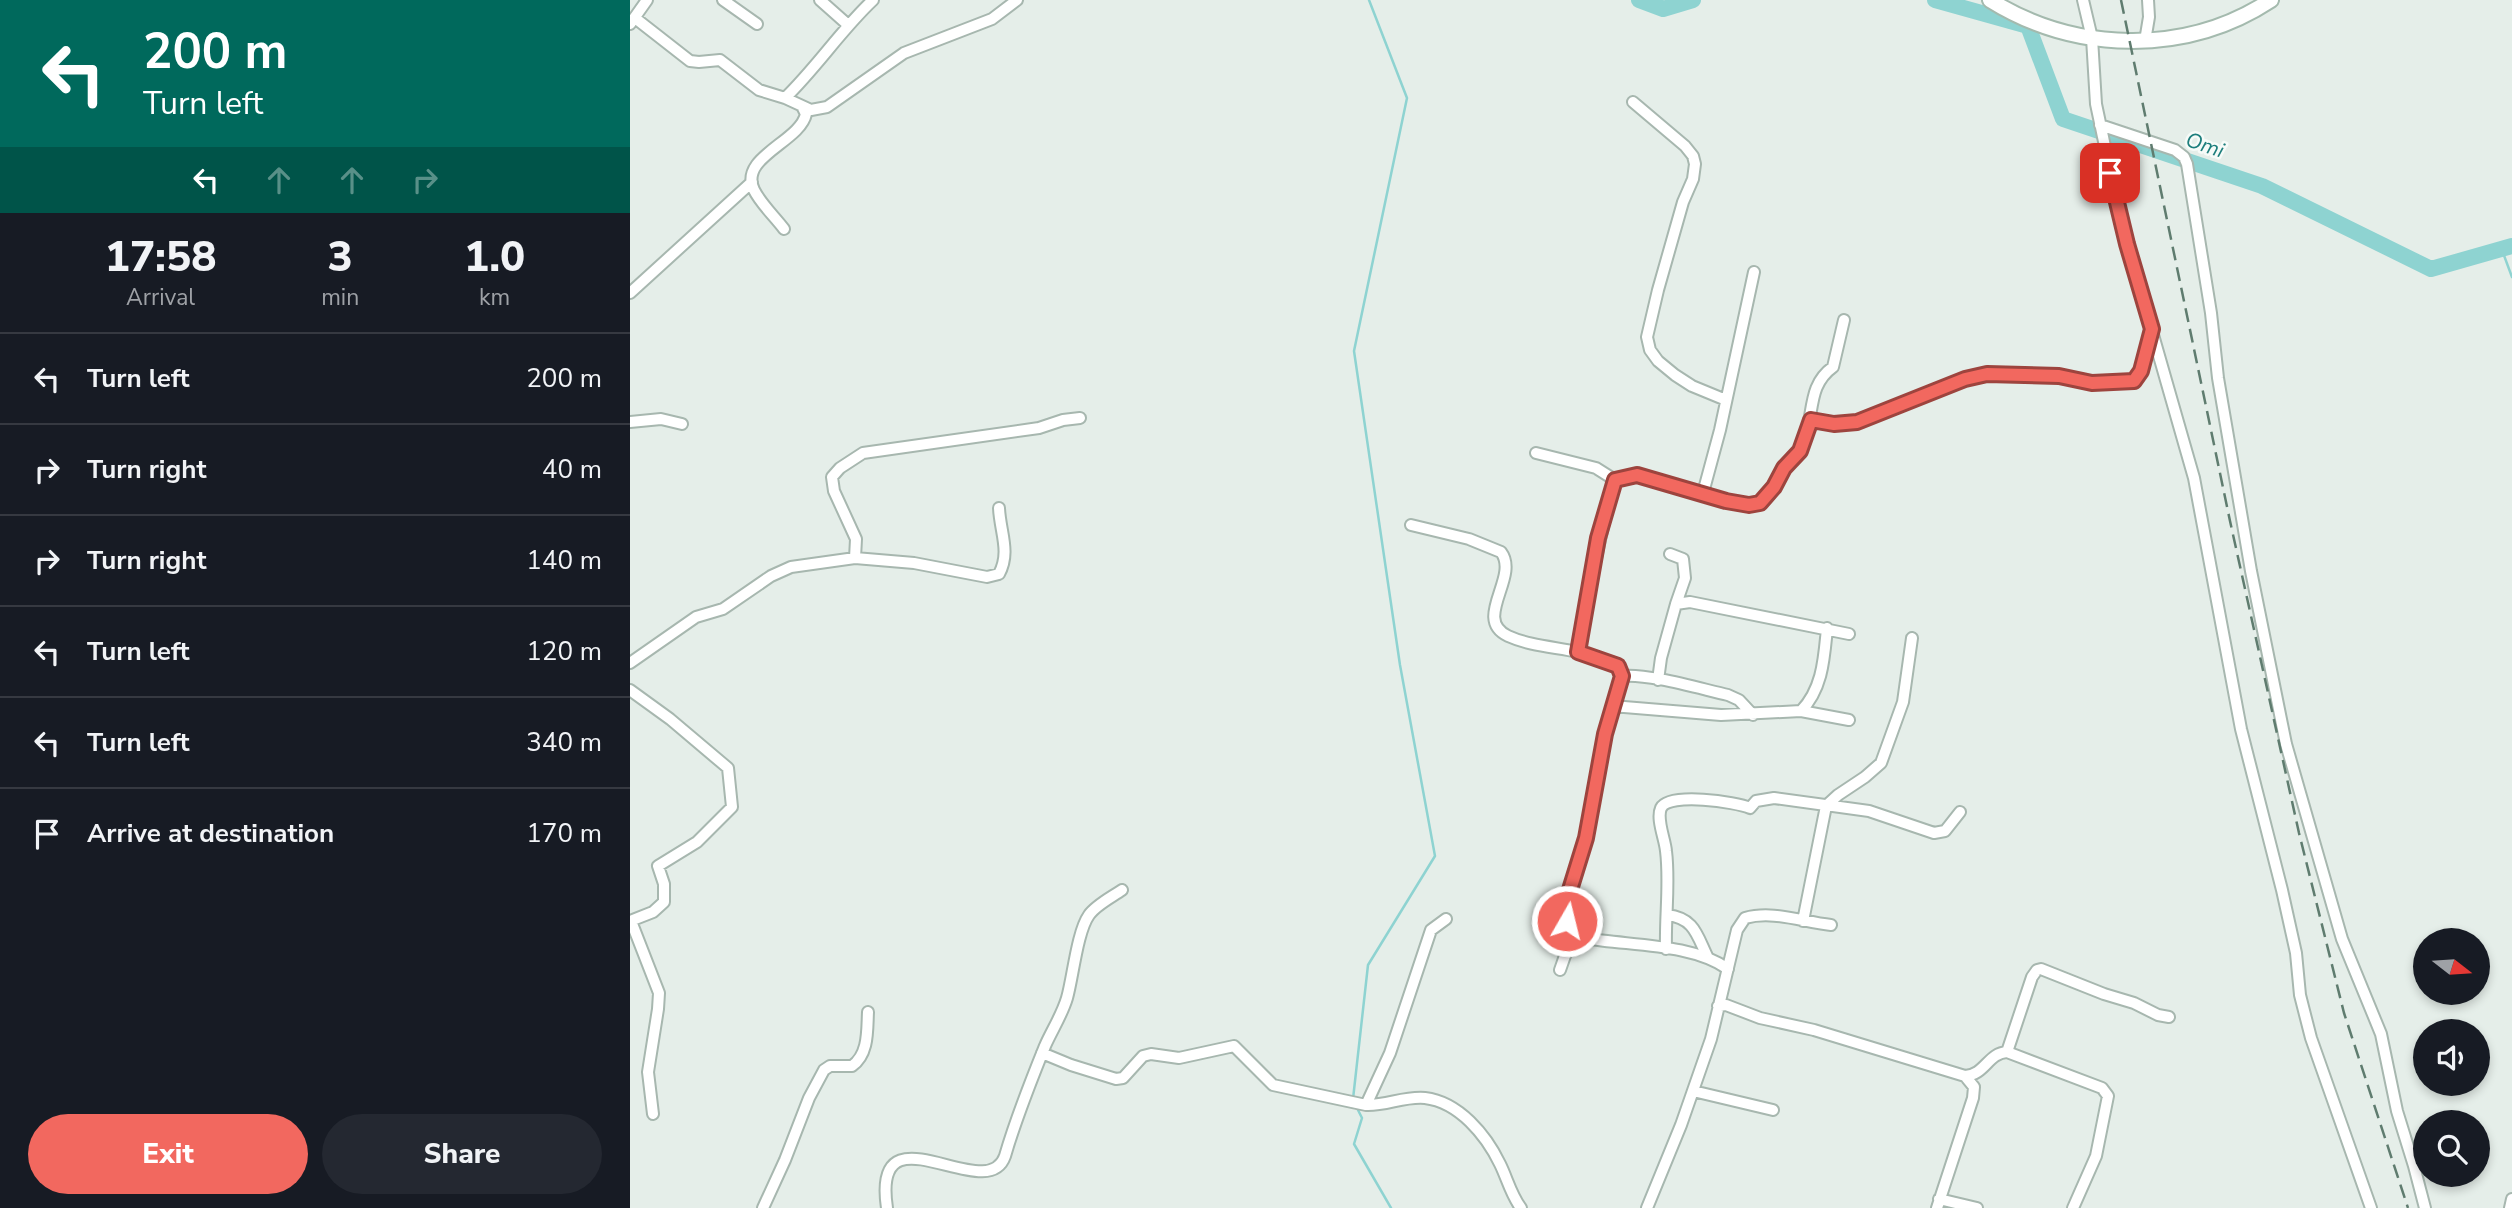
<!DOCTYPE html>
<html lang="en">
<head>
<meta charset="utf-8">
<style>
  body { margin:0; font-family:"Nunito Sans",sans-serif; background:#242831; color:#f1f3f6; height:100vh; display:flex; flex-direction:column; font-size:26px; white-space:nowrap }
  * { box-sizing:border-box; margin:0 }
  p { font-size:23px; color:#9ea1a6 }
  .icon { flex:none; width:38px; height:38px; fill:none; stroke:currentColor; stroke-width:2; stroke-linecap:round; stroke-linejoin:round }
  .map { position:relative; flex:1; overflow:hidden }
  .sheet { display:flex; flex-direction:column; background:#171b24; width:630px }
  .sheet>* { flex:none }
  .guide { background:#00695c; color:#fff; overflow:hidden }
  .needle { width:46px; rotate:107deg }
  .tools { position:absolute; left:1783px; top:928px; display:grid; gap:14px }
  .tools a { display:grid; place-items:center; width:77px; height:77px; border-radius:50%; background:#171b24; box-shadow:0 4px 10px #0003; font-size:35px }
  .pin { position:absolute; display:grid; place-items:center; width:60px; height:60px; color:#fff; margin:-30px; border-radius:14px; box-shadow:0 4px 10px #0006 }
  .me { position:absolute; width:77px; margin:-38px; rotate:8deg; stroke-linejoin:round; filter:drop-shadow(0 0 5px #0008) }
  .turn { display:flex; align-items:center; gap:24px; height:147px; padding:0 28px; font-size:32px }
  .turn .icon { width:91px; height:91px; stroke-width:2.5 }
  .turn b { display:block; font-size:49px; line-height:60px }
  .lanes { display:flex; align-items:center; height:66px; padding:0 28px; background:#0003; justify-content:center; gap:35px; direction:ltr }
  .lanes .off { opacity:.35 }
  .eta { display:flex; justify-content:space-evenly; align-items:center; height:119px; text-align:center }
  .eta b { font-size:42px; font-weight:800; line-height:49px }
  .action { display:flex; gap:14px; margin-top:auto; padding:14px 28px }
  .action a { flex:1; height:80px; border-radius:42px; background:#f2685f; color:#fff; font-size:28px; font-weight:800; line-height:80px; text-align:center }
  .action a+a { background:#242831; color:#f1f3f6 }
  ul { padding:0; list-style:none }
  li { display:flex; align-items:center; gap:21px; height:91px; padding:0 28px; border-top:2px solid #363941 }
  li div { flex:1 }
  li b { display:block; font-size:26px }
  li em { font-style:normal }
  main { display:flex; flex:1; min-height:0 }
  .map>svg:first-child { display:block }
</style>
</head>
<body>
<main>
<section class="sheet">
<div class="guide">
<div class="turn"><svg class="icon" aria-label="left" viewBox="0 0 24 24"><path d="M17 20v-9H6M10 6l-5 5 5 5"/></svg><div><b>200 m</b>Turn left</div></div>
<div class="lanes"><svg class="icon" aria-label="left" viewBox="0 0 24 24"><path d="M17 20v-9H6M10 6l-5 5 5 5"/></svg><svg class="icon off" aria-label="ahead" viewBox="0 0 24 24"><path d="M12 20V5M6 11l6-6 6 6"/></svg><svg class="icon off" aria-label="ahead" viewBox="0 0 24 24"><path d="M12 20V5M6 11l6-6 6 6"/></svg><svg class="icon off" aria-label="right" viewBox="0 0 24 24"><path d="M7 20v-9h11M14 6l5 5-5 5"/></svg></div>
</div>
<div class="eta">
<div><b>17:58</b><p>Arrival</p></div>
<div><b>3</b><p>min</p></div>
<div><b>1.0</b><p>km</p></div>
</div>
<ul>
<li><svg class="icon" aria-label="left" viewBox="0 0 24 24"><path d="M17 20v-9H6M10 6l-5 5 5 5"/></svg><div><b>Turn left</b></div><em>200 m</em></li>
<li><svg class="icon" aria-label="right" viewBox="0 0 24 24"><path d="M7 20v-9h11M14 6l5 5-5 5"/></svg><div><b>Turn right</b></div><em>40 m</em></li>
<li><svg class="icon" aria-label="right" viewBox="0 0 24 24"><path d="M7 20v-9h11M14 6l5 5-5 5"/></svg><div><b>Turn right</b></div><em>140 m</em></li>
<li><svg class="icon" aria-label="left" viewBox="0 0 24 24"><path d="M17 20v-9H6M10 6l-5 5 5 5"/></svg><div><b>Turn left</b></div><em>120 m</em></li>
<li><svg class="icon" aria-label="left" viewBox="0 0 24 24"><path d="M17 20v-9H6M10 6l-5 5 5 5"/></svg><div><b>Turn left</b></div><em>340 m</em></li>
<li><svg class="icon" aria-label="arrive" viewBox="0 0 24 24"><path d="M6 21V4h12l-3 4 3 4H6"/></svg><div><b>Arrive at destination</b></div><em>170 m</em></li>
</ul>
<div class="action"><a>Exit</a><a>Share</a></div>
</section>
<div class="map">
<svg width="1882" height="1208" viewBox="0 0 1882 1208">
  <rect width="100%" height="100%" fill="#e5eee9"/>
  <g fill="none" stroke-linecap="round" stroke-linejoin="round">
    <path stroke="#8ed3d1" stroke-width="2.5" d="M1872,250L1882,277
      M723,1099L738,965L805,856L770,665L724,351L777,98L739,0
      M727,1108L732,1118L724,1144L761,1208"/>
    <path stroke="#8ed3d1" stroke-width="16" d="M1009,0L1033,9L1063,0
      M1305,0L1398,26L1433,119L1632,186L1801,269L1882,246"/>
    <defs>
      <path id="street" d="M93,0L127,24
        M190,0L217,24
        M1453,0L1462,38L1466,104L1476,151L1497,244L1564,478L1611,729L1652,890L1666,953L1670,995L1681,1038L1741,1208
        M5,18L60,61L69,62L90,60L129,90L155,98L181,110L197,107L274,53L362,19L387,0
        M0,24L17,0
        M1515,41L1519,17L1518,0
        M155,98C187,67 211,30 243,0
        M1003,102L1055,146L1063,156L1065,164L1063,179L1053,202L1028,290L1017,337L1020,350L1028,361L1045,375L1062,386L1096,400
        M1470,125L1545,150L1554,157L1557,164L1581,313L1588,378L1621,571L1656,744L1712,939L1751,1034L1767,1111L1784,1166L1795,1208
        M154,229C145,217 131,204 124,190C108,157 170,142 176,114L173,108
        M0,293L122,182
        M1180,420L1204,424L1227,422L1335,379L1357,374L1428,376L1462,383L1504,381L1511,371L1522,330
        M0,422L31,419L52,424
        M906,453L966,468L985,480
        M1073,493L1090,430L1124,272
        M781,525L839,539L871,552C890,577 842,619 878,636C900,646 925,647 948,652
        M1040,554L1053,559L1055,578L1046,604
        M225,558L226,539L204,491L202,477L210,468L233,453L409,428L433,420L450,418
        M0,663L66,617L93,609L141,576L161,567L225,558L284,563L357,577L369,574C381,552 370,532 369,508
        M992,676C1017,673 1071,689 1098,695L1109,700L1123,715
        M1028,680L1031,658L1046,604L1060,602L1219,634
        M0,690L40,719L98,768L102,807L67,842L28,866L34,884V902L23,912L0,921
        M982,706L1091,715L1171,711C1193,688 1194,658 1197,628
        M1171,711L1219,720
        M1037,915C1065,918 1067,936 1078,958
        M1,921L29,993L28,1009L18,1072L23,1114
        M1173,921L1196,806L1208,795L1235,777L1251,763L1273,702L1282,638
        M1036,949C1035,916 1040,883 1036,851C1035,839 1026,819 1031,808C1039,792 1106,802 1120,808L1126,801L1144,798L1239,811L1304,833L1315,831L1330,812
        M1098,969C1061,943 999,946 955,938C946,935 939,930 937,920C933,902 951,856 956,836C968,782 974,728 992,676L991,670L984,663L948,652C958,594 969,537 985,480C992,478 999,475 1006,475C1036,477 1107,514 1130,503C1140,499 1144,486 1148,478C1154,466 1165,459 1171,448C1186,418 1175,387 1203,367L1214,320
        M930,970L937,950L947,935
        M1088,1006L1096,1005L1130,1018L1184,1030L1335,1076C1355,1075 1358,1053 1377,1052L1472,1088L1478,1096L1466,1156L1443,1208
        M1377,1052L1402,977L1407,970L1411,969L1474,994L1504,1003L1528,1015L1539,1017
        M412,1053L441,1065L486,1079L493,1078L513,1056L521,1054L549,1058L604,1046L643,1085L736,1105C756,1106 774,1096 795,1098C829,1102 856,1135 870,1164C877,1178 881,1195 891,1208
        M1063,1091L1143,1110
        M736,1105L760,1053L801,930L816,919
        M1309,1199L1347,1208
        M133,1208L155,1160L179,1098L194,1070L200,1066H222C239,1054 237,1030 238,1012
        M257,1208C241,1102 357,1208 375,1156C386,1118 400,1083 415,1046C422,1030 432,1015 437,998C443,977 447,932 459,915C466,905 482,897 492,890
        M1017,1208L1051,1125L1081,1039L1107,930L1115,918C1143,910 1172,922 1201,925
        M1307,1208L1343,1098L1344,1087L1335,1076
        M1880,1208L1882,1199"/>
      <path id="secondary" d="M1360,0C1445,53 1556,56 1641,0"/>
    </defs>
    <use href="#street" stroke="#a7b7af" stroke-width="14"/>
    <use href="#secondary" stroke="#a4baae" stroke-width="18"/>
    <use href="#street" stroke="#fff" stroke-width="10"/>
    <use href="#secondary" stroke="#fff" stroke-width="14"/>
    <path stroke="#5f7c6f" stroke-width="2.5" stroke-dasharray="14 7" stroke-linecap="butt" d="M1491,0L1600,521L1669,833L1714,1013L1778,1208"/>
  </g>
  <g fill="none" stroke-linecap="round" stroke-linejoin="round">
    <defs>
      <path id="route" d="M937,921L939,893L956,838L975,734L992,676L988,666L948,652L968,538L985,480L1007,475L1096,501L1119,505L1130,503L1144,487L1154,468L1170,451L1181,420L1204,424L1227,422L1335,379L1357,374L1429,376L1462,383L1504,381L1511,371L1522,329L1497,244L1480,173"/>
    </defs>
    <use href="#route" stroke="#9d443e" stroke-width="18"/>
    <use href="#route" stroke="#f2685f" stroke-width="12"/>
  </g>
  <g text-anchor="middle" stroke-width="5" stroke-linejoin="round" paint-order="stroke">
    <g font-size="21" font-style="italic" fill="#1d7e7c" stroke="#f6fbf8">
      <text transform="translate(1575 145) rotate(19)" y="7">Omi</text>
    </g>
  </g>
</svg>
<div class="tools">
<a><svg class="needle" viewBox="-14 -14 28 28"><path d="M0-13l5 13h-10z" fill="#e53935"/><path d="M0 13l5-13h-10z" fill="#9ea1a6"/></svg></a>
<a><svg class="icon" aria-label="sound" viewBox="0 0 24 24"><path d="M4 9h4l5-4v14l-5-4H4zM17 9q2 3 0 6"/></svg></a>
<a><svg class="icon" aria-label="search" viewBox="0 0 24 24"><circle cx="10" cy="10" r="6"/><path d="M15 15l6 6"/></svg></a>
</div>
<div class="pin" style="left:1480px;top:173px;background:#d93025"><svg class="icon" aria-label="arrive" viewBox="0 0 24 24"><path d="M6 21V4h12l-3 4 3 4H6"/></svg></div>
<svg class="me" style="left:937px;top:921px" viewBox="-20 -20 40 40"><circle r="17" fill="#f2685f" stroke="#fff" stroke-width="3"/><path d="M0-11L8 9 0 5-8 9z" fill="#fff"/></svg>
</div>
</main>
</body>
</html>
